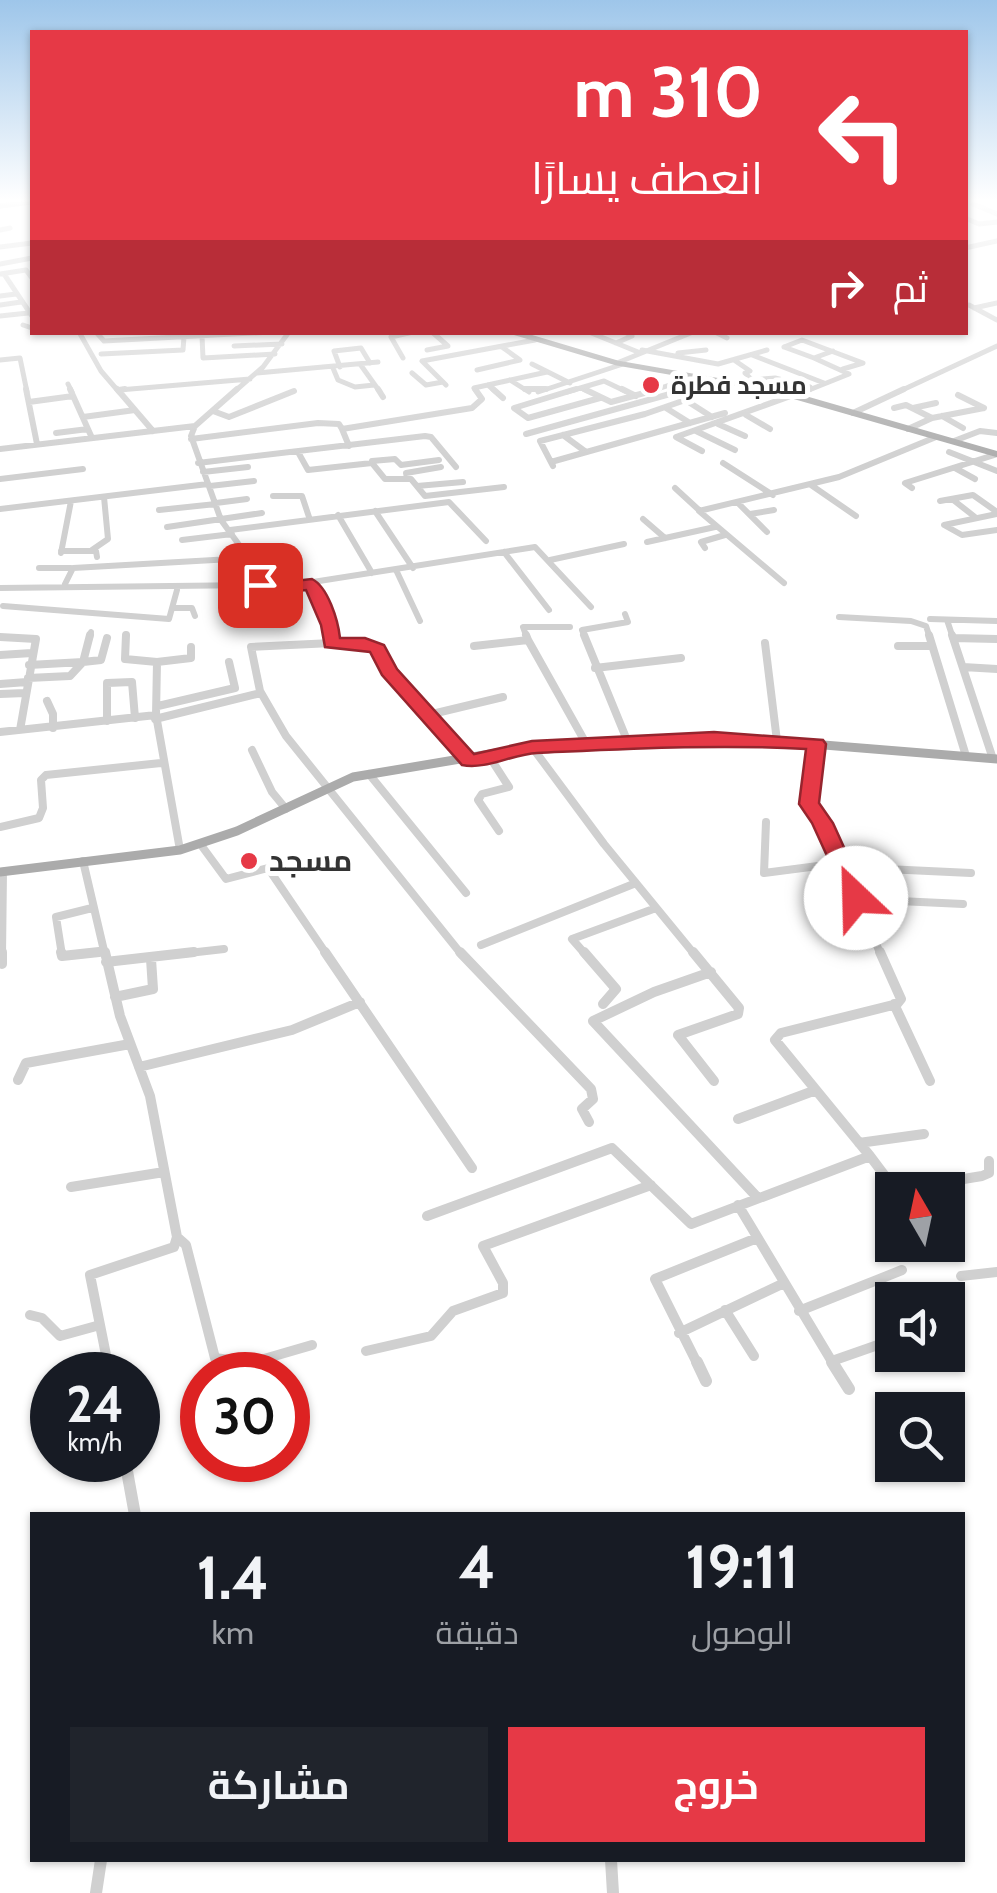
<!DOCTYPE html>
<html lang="ar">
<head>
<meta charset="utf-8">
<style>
  body { margin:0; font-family:Cabin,Cairo,sans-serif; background:#20242c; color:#f1f3f6; direction:rtl; height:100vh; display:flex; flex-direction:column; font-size:38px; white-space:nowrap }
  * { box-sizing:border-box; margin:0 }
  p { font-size:32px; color:#9ea1a6 }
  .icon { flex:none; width:55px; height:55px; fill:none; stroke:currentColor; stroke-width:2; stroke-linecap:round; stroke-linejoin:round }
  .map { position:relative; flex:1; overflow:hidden; direction:ltr }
  .panel { position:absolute; left:30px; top:1512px; width:935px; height:350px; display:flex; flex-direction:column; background:#171b24; border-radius:0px; box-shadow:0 2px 8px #0004; direction:rtl }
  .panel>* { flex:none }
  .hud { position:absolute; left:30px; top:30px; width:938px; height:305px; border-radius:0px; box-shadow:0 2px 8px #0004; direction:rtl; background:#e63946; color:#fff; overflow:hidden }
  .needle { width:65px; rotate:351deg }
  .buttons { position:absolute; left:875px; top:1172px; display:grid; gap:20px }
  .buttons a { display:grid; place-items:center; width:90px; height:90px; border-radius:0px; background:#171b24; box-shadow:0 2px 8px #0004; font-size:50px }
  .speed { position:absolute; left:30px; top:1352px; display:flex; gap:20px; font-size:50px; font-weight:700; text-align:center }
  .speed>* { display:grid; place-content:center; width:130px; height:130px; border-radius:50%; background:#171b24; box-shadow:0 2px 8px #0004; line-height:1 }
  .speed small { font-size:25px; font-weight:400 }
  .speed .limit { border:15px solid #d22; background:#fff; color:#111 }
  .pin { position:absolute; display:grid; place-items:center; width:85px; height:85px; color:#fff; margin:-42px; border-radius:20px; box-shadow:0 5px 15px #0006 }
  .me { position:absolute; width:110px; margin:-55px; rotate:336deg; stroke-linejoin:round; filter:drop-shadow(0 0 8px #0008) }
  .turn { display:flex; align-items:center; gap:35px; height:210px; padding:0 40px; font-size:45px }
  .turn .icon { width:130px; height:130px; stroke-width:2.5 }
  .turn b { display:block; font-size:70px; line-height:85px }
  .then { display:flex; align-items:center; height:95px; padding:0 40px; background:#0003; gap:20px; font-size:38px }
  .eta { display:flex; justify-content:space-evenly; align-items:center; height:170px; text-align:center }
  .eta b { font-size:60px; font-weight:700; line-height:70px }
  .primary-button { display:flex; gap:20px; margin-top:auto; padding:20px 40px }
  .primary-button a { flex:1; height:115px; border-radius:0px; background:#e63946; color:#fff; font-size:40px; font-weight:700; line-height:115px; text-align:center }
  .primary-button a+a { background:#20242c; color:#f1f3f6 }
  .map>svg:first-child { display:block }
</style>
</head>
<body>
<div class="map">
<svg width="997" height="1893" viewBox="0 0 997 1893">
  <rect width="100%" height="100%" fill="#fff"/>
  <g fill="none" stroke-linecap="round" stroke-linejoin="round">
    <path stroke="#d0d0d0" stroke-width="5" d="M973,204L997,214
      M965,218L979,224L997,222
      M0,230L10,228
      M0,247L32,243
      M965,248L997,241
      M0,264L32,258
      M0,274L26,270L32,278
      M4,274L32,316
      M0,296L16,294
      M0,305L21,302
      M969,305L997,320
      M974,308L997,303
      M0,316L28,313
      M23,325L32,328
      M79,332L101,371L119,392
      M96,332L104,341L271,332
      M589,332L638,352
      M715,332L727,338
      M202,336L203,358L275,354
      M616,343L632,336L625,332
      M234,346L282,344
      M784,347L802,340L863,363L843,369
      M784,347L814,358L833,351
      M427,350L448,346L432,332
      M642,350L718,364L767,350
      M678,353L706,350
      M101,354L183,350L184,337
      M752,355L824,383
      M403,358L391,337L413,332
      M0,360L20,358L27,392
      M734,360L750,371L745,373L752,380L775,378L810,387
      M617,363L693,332
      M360,364L380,392
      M532,364L570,383
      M340,367L334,351L361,348L370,363
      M333,368L338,380L355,387L374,385
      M477,370L520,360L502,347
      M257,373L378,362
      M412,373L426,385L443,382
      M510,380L529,392
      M68,384L72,392
      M446,385L422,361L535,340
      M488,385L496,392
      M581,388L590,392
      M119,390L250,379
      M234,392L263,367L289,332
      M477,392L474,388L547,372
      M538,392L623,364
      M567,392L604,381L627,392
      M649,392L693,377
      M679,392L701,386
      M710,392L733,384
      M804,392L849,374L814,358
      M898,392L997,346"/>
    <path stroke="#d0d0d0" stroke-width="6" d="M26,389L37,444
      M70,389L92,438
      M117,389L153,431
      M237,389L195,426L191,436L221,520L253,564L260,585
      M378,389L383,397
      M493,389L503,398
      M525,389H546
      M576,389L514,408L528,418L600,398
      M584,389L611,402L659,389
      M622,389L636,396
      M119,390L125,389
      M958,395L984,408
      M687,401L712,417
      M29,402L73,396
      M666,408L690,423
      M894,408L906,405L932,418
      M913,408L936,403
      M213,411L229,417L294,391
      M853,413L904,389
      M746,415L770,429
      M942,416L963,428
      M83,417L135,410
      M718,424L745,436
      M908,429L932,418L984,408
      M696,431L735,450
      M56,433L88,429
      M526,434L688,389
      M563,435L586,452
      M191,439L318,423L339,424L342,429
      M954,441L980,431L997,433
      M349,446L342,429L472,408L482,399L475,389
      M0,449L195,426
      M702,451L676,437L810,389
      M298,452L308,470L372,463L385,479H411L425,496L504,487
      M949,452L997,471
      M372,461L395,459L401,465L439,460
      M551,462L725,413
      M198,463L425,436L431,437L456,467
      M723,463L773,495
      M553,466L540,441L645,414L717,389
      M955,468L975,479
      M203,472L248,467
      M407,478L406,473L441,467
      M0,479L83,469
      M811,485L856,516
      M210,486L254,481
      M417,486L463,482
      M675,488L700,511
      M912,488L905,483L997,454
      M273,496H302L309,517
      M952,499L975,517
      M940,501L973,495L997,512
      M737,502L767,532
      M216,503L247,499
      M0,509L208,484
      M159,510L216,504
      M375,511L413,568
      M750,514L774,510
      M997,514L944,525L962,535L997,530
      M338,515L372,573
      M643,519L665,538
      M167,527L262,513
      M230,530L449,502L486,541
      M182,540L232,534
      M647,542L715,527
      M705,548L701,542L725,535
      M92,550L108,539L104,497
      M61,551H96L97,557
      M504,552L549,610
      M61,553L71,501
      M550,560L624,544
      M39,568H71
      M397,572L420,621
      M784,583L699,511L839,477L936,437
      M65,584L73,568L249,558
      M311,584L330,625L331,638
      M0,588L260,585L262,590L535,547L591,607
      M3,606L169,619L177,590
      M173,608H192L195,616
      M257,615L272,611L262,590
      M839,617L911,621L926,626L930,638
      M930,619L997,621
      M947,620L953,638
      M0,637L10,638
      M90,638L91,632
      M527,638L523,627H570
      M585,638L582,630L628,622L625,614"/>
    <path stroke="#d0d0d0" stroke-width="8" d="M126,635L125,659L157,662L156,715
      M331,635L332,643L251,647L260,691L286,736L462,955
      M526,635L528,640
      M584,635L629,745
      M929,635L966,756
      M952,635L993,759
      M0,637L36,639L20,730
      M953,638L997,639
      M332,643C358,642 381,642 388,671L469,760
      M765,643L777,741
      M474,646L528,640L588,747
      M898,646H932
      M0,655L32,653
      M157,662L191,658V647
      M29,665L83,662L90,635
      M963,667L997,669
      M595,668L681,658
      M28,678L70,676L83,662L101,660L107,638
      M0,684L27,682
      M0,694L25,693
      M47,701L53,714V728
      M158,706L235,688L229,662
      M428,715L503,697
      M155,719L261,693
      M107,721V683L132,682L135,718
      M0,732L156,715L180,850
      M816,744L809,803L823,823L881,955
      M532,747L604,844L695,955
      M252,750L272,792L286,809
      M489,756L509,787L482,794L478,800L499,831
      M369,774L466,893
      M766,822L764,873L841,863
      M0,827L39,818L43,808L41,780L46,775L161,763
      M201,845L226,879L268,868L327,955
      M83,861L105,955
      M843,867L971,873
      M856,899L963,904
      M481,945L636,883
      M2,955L3,872
      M62,955L56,917L92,908
      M74,955L103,952
      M171,955L224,949
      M586,955L572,939L656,908"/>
    <path stroke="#d0d0d0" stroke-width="10" d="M61,952L62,956L99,952
      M105,952L120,1016L150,1096L177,1237L186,1245L215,1358L250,1363L312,1345
      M325,952L472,1168
      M460,952L591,1089L593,1099L582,1109L589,1122
      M584,952L616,989L603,1004
      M693,952L739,1008L738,1014L678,1035L714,1081
      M106,962L194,952
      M2,964V952
      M711,972L654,992L593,1021L757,1197
      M115,997L153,989L151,959
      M894,1004L930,1081
      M139,1067L292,1030L360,1002
      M18,1080L26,1063L130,1044
      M738,1119L816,1090
      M859,1143L924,1134
      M870,1156L891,1184L902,1189L982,1176L989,1173V1161
      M71,1187L164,1172
      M738,1205L834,1365
      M427,1216L612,1148L691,1224L870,1156L775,1040L781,1033L897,1004L901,999L880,952
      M961,1276L997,1272
      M725,1310L754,1356
      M799,1311L902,1270
      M30,1315L42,1318L60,1336L100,1325
      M679,1333L782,1284
      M366,1351L431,1336L453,1311L503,1293V1283L483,1246L651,1185
      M832,1361L892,1340
      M108,1365L90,1275L174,1247L177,1237
      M698,1365L655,1279L757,1238"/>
    <path stroke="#d0d0d0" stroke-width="12" d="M107,1362L110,1375
      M225,1362H253
      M697,1362L706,1381
      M832,1362L849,1389
      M125,1460L135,1515
      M611,1860L613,1893
      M96,1893L101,1860"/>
    <path stroke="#ababab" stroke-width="5" d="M0,206L32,202
      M513,332L617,363L784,392"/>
    <path stroke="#ababab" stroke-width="6" d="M770,389L997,454"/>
    <path stroke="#ababab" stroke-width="9" d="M0,872L180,850L237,831L353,777L532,747L737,738L997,759"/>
  </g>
  <linearGradient id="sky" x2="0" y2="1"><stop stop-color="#9ec6ea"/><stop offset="0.43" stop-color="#fff"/><stop offset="1" stop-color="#fff" stop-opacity="0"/></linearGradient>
  <rect width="997" height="466" fill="url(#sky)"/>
  <path fill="#e63946" stroke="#96252e" stroke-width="2.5" d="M312,579C328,587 338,620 340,638H365L384,645L397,669L474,754L532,741L714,732L823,740L826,744L819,803L833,823L867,898L864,904H849L812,823L799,804L806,749C716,744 627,749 537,753C513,754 486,770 462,765L382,675L370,652L325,647L321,625L306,590L262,595L251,585L260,580L267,584Z"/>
  <g fill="#e63946" stroke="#fff" stroke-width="4">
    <circle cx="651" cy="385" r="10"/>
    <circle cx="249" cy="861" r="10"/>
  </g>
  <g text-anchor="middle" stroke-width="10" stroke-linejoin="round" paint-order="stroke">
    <g font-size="25" font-weight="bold" fill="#333" stroke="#fff" text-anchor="start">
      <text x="671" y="394">مسجد فطرة</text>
    </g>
    <g font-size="30" font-weight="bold" fill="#333" stroke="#fff" text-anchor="start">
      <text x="269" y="871">مسجد</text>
    </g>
  </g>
</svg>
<div class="buttons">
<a><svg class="needle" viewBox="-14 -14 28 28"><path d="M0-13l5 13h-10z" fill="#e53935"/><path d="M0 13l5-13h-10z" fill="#9ea1a6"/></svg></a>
<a><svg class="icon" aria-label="sound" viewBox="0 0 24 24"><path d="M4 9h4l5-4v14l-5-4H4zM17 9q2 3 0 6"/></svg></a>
<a><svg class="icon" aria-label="search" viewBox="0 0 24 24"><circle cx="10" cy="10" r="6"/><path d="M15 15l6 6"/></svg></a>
</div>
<div class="speed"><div>24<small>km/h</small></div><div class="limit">30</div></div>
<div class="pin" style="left:260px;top:585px;background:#d93025"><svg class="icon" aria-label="arrive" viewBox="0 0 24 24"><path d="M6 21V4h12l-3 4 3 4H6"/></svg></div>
<svg class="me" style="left:856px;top:898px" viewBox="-20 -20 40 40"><circle r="19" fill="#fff"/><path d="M0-13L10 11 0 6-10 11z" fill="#e63946"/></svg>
<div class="hud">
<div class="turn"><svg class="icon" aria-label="left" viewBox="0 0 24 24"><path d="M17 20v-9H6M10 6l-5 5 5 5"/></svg><div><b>310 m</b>انعطف يسارًا</div></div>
<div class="then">ثم<svg class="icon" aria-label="right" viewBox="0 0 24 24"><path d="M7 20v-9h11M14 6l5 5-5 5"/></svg></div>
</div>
<section class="panel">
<div class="eta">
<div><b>19:11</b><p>الوصول</p></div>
<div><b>4</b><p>دقيقة</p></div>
<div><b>1.4</b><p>km</p></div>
</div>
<div class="primary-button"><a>خروج</a><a>مشاركة</a></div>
</section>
</div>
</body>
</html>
